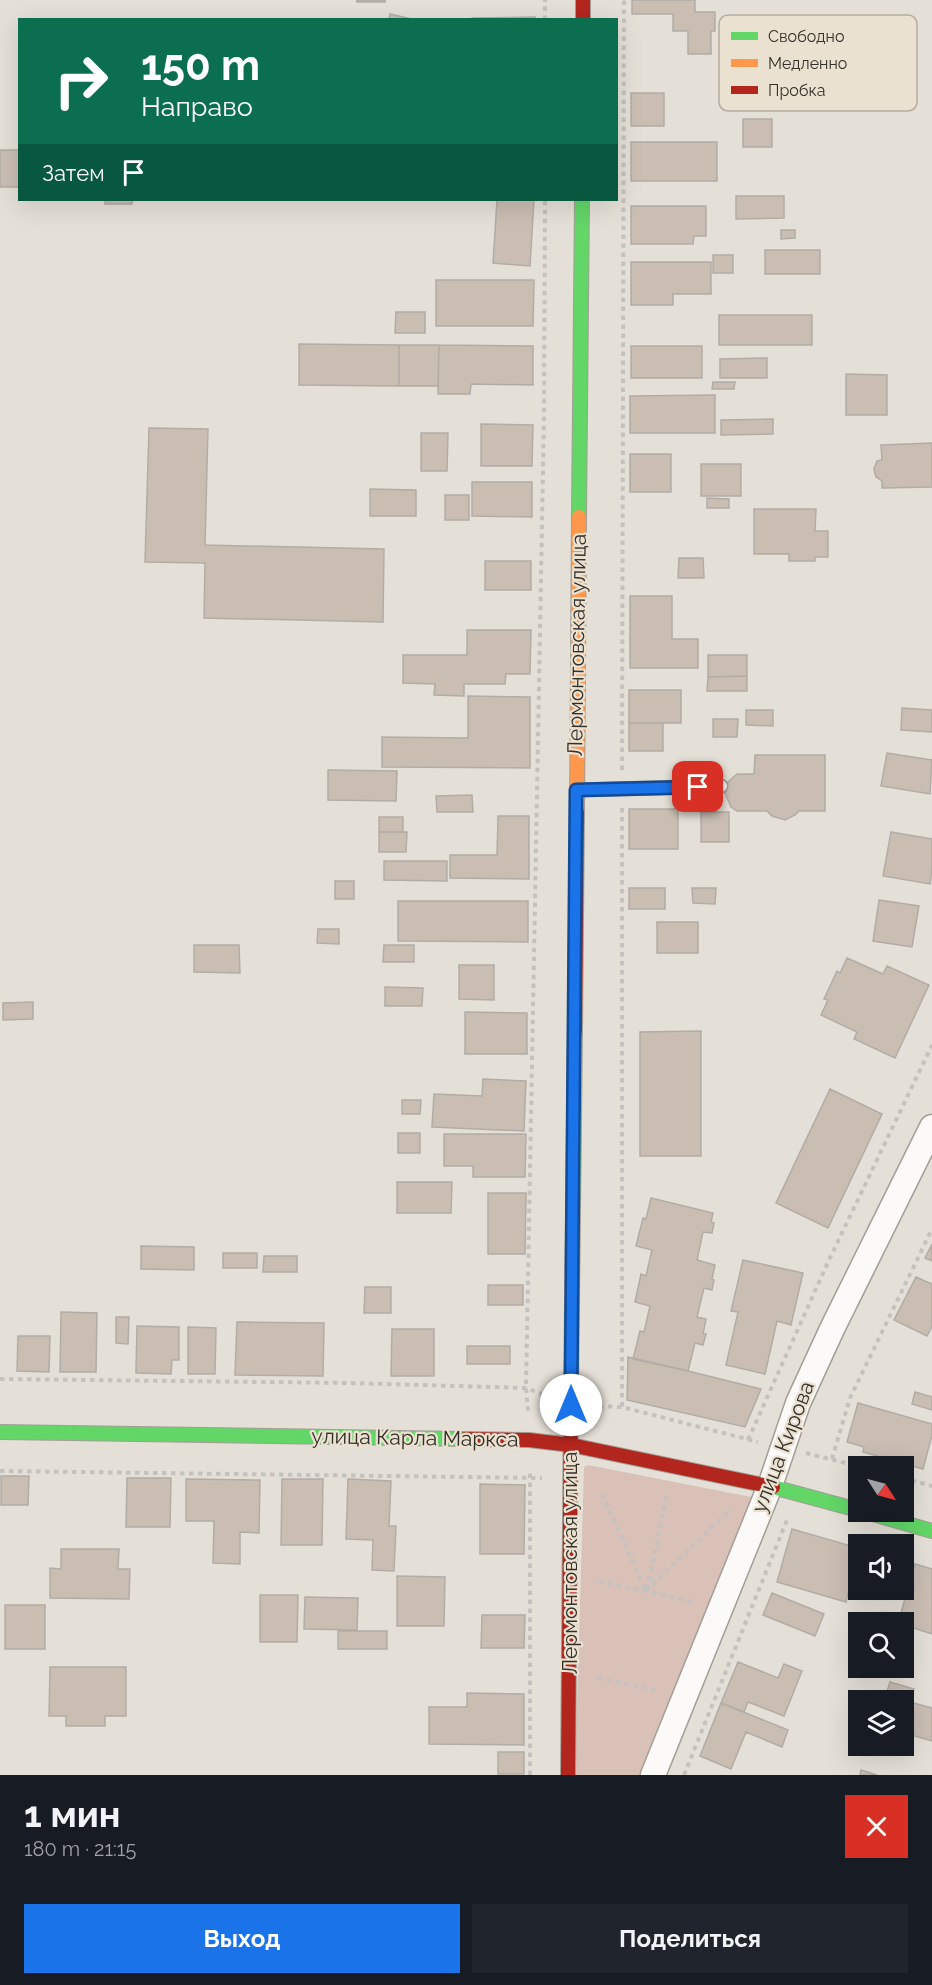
<!DOCTYPE html>
<html lang="ru">
<head>
<meta charset="utf-8">
<style>
  body { margin:0; font-family:Raleway,sans-serif; background:#20242c; color:#f1f3f6; height:100vh; display:flex; flex-direction:column; font-size:22px; white-space:nowrap }
  * { box-sizing:border-box; margin:0 }
  p { font-size:20px; color:#9ea1a6 }
  .icon { flex:none; width:33px; height:33px; fill:none; stroke:currentColor; stroke-width:2; stroke-linecap:round; stroke-linejoin:round }
  .map { position:relative; height:1775px; overflow:hidden }
  .side { display:flex; flex-direction:column; background:#171b24; flex:1 }
  .side>* { flex:none }
  .hud { position:absolute; left:18px; top:18px; width:600px; height:183px; border-radius:0px; box-shadow:0 6px 24px #0002; background:#0b6e4f; color:#fff; overflow:hidden }
  .needle { width:39px; rotate:126deg }
  .fabs { position:absolute; left:848px; top:1456px; display:grid; gap:12px }
  .fabs a { display:grid; place-items:center; width:66px; height:66px; border-radius:0px; background:#171b24; box-shadow:0 6px 24px #0002; font-size:30px }
  .pin { position:absolute; display:grid; place-items:center; width:51px; height:51px; color:#fff; margin:-26px; border-radius:12px; box-shadow:0 3px 9px #0006 }
  .me { position:absolute; width:66px; margin:-33px; rotate:0deg; stroke-linejoin:round; filter:drop-shadow(0 0 4px #0008) }
  .turn { display:flex; align-items:center; gap:21px; height:126px; padding:0 24px; font-size:27px }
  .turn .icon { width:78px; height:78px; stroke-width:2.5 }
  .turn b { display:block; font-size:42px; line-height:51px }
  .then { display:flex; align-items:center; height:57px; padding:0 24px; background:#0003; gap:12px; font-size:22px }
  .round { display:grid; place-items:center; flex:none; width:63px; height:63px; border-radius:0px; background:#20242c }
  .summary { display:flex; align-items:center; justify-content:space-between; height:102px; padding:0 24px }
  h1 { font-size:36px; font-weight:700; line-height:45px }
  .button { display:flex; gap:12px; margin-top:auto; padding:12px 24px }
  .button a { flex:1; height:69px; border-radius:0px; background:#1a73e8; color:#fff; font-size:24px; font-weight:700; line-height:69px; text-align:center }
  .button a+a { background:#20242c; color:#f1f3f6 }
  .map>svg:first-child { display:block }
</style>
</head>
<body>
<div class="map">
<svg width="932" height="1775" viewBox="0 0 932 1775">
  <rect width="100%" height="100%" fill="#e5e0d7"/>
  <path fill="#d9c1b7" d="M588,1465L751,1497L753,1503L642,1775H575L584,1467Z"/>
  <path fill="#cabeb3" stroke="#b1aca6" stroke-width="1.5" d="M357,0H385V2H357Z
    M632,0H695V12H715V31H711V54H688V31H673V14H632Z
    M390,14L416,20H389Z
    M535,17V20H472V18Z
    M631,93H664V126H631Z
    M743,119H772V147H743Z
    M631,142H717V181H631Z
    M0,150H20V187H0Z
    M736,196H784V218L736,219Z
    M105,200H132V204H105Z
    M497,200H534L530,266L493,263Z
    M631,206H706V236H694L693,244H631Z
    M781,230H795V238L781,239Z
    M765,250H820V274H765Z
    M713,255H733V273H713Z
    M631,262H711V294H673V305H631Z
    M436,280H534L533,326H436Z
    M396,312H425V333H395Z
    M719,315H812V345H719Z
    M299,344L399,345V386L299,385Z
    M399,345H439L438,386H399Z
    M439,345L533,346V385L471,384L470,394H438Z
    M631,346H702V378H631Z
    M767,358V378H720V359Z
    M846,374L887,375V415H846Z
    M713,382H735L734,389H712Z
    M715,395V433H630V396Z
    M773,419V434L721,435V420Z
    M481,424L533,425L532,466H481Z
    M149,428L208,429L205,545L384,549L383,622L204,618L205,563L145,562Z
    M421,433H448L447,471H421Z
    M932,443V487L882,488V481L876,477L874,469L877,461L882,460L881,445Z
    M630,454H671V492H630Z
    M701,464H741V496H701Z
    M472,482H532V517L472,516Z
    M370,489L416,490V516H370Z
    M445,495H469V520H445Z
    M707,498L729,499V508H707Z
    M754,509H816L815,531H828V557H815V561H789V554H754Z
    M679,558H703L704,578H678Z
    M485,561H531V590H485Z
    M630,596H672V639H698V668H630Z
    M467,630H531L530,674H506L505,684H464V696L434,695L435,684L403,683V655H467Z
    M708,655H747V676L708,677Z
    M747,676V691H707L708,677Z
    M629,690H681V723H629Z
    M468,696L530,697V768L382,767V737L468,738Z
    M902,708L932,710V732L901,730Z
    M746,710H773V726L746,725Z
    M713,719H738L737,737H713Z
    M629,723H663V751H629Z
    M887,753L932,760L930,794L881,786Z
    M755,755H825V811H799L795,815L785,820L772,816L767,811H737L731,807L725,793L728,782L737,774H754Z
    M328,770L397,771L396,801L328,800Z
    M472,795L473,812H437L436,796Z
    M629,809H678V849H629Z
    M701,812H729V842H701Z
    M498,816H529V879L450,878V855H497Z
    M379,817H403V832H379Z
    M379,832H407L406,852H379Z
    M891,832L932,839V869L930,884L883,876Z
    M384,861H447V881L384,880Z
    M335,881H354V899H335Z
    M629,888H665V909H629Z
    M692,888H716L715,904L693,903Z
    M879,900L919,906L912,947L873,941Z
    M398,901H528V942L398,941Z
    M657,922H698V953H657Z
    M318,929H339V944L317,943Z
    M194,945H239L240,973L194,972Z
    M384,945H414V962H383Z
    M847,958L883,974L887,966L929,985L895,1058L854,1039L857,1032L821,1015L828,1000L824,999L837,971L840,973Z
    M459,965H494V1000L459,999Z
    M385,987L423,988L422,1006H385Z
    M33,1002V1019L3,1020V1003Z
    M465,1012L527,1013V1054H465Z
    M701,1031V1156H640V1032Z
    M483,1079L526,1081L524,1131L432,1127L434,1094L482,1096Z
    M830,1089L882,1114L828,1228L776,1203Z
    M402,1100H421L420,1114H402Z
    M398,1133H420V1153H398Z
    M444,1134H526L525,1177H473V1166H444Z
    M397,1182H452L451,1213H397Z
    M488,1193H526L525,1254H488Z
    M651,1198L713,1213L711,1222L714,1223L712,1233L703,1232L697,1260L715,1265L712,1279L714,1280L712,1290L704,1288L697,1317L706,1319L703,1334H706L703,1345L695,1343L688,1371L633,1359L640,1331L644,1332L650,1306L635,1302L641,1274L646,1276L652,1250L636,1246L643,1218L646,1219Z
    M932,1244V1261L925,1258Z
    M141,1246L194,1247V1270L141,1269Z
    M223,1253H257V1268H223Z
    M264,1256H297V1272H263Z
    M743,1260L803,1273L791,1325L777,1321L765,1374L726,1365L738,1312L731,1311Z
    M916,1277L932,1284V1326L927,1336L894,1320Z
    M488,1285H523V1305H488Z
    M365,1287H391V1313H364Z
    M61,1312L97,1313L96,1372H60Z
    M116,1317H129L128,1344L116,1343Z
    M237,1322L324,1323L323,1376L235,1375Z
    M137,1326L179,1327V1360H172L171,1374L136,1373Z
    M188,1327L216,1328L215,1374H188Z
    M392,1329H434V1376H391Z
    M18,1336H50L49,1372L17,1371Z
    M467,1346H510V1364H467Z
    M628,1357L688,1371L761,1389L745,1427L627,1400Z
    M915,1392L932,1397V1410L912,1404Z
    M858,1403L932,1424V1435L923,1469L863,1452L864,1447L847,1442Z
    M1,1476H29L28,1505H1Z
    M127,1478H171L170,1527H126Z
    M186,1479L260,1480L259,1533L240,1532V1564L213,1563L214,1521H186Z
    M282,1479H323L322,1545H281Z
    M348,1479L391,1481L389,1526H396L394,1571L372,1570L373,1540L346,1539Z
    M480,1484L525,1485L524,1554H480Z
    M792,1529L858,1548L860,1592L849,1589L846,1602L777,1582Z
    M61,1549H119L118,1569H130L129,1599L50,1598V1568L61,1569Z
    M915,1564L932,1569V1634L898,1623Z
    M397,1576L445,1577L444,1626H397Z
    M860,1590H884L882,1599L860,1592Z
    M772,1593L824,1614L815,1636L763,1615Z
    M260,1595H298L297,1642H260Z
    M305,1597L358,1598L357,1630L304,1629Z
    M5,1605H45V1649H5Z
    M482,1615H525L524,1648H481Z
    M338,1631H387V1649H338Z
    M738,1662L778,1678L784,1664L802,1671L784,1716L748,1702L744,1712L721,1703Z
    M50,1667H126V1716H105V1726H66V1716H49Z
    M890,1682L914,1689L910,1702L932,1708V1741L908,1734L906,1740H903V1701H884Z
    M467,1693L524,1694V1745L429,1744V1707H467Z
    M721,1703L788,1730L782,1747L746,1732L731,1769L700,1756Z
    M498,1752H524V1774H498Z
    M861,1770L877,1775H860Z"/>
  <g fill="none" stroke-linecap="round" stroke-linejoin="round">
    <defs>
      <path id="lane" d="M577,790L721,786"/>
      <path id="street" d="M653,1775L770,1486L798,1403L832,1329L932,1127"/>
      <path id="fast" d="M579,517L582,200
        M571,1391L575,1031
        M0,1432L465,1439
        M773,1487L858,1510
        M866,1512L932,1531"/>
      <path id="slow" d="M577,812L579,517"/>
      <path id="jam" d="M583,0V20
        M575,1031L577,812
        M465,1439L529,1440L571,1445L773,1487
        M568,1775L571,1391"/>
    </defs>
    <use href="#lane" stroke="#a29e97" stroke-width="15"/>
    <use href="#street" stroke="#a29e97" stroke-width="27"/>
    <use href="#fast" stroke="#a29e97" stroke-width="16"/>
    <use href="#slow" stroke="#a29e97" stroke-width="16"/>
    <use href="#jam" stroke="#a29e97" stroke-width="16"/>
    <path stroke="#c4c1bf" stroke-width="4" stroke-dasharray="4.5 4.5" stroke-linecap="butt" d="M545,20V0
      M622,770L624,0
      M622,808V1407L758,1442
      M0,1379L351,1383L526,1388L542,1394
      M599,1406L622,1407
      M528,1411L526,1388L544,416L545,200
      M748,1440L829,1260L932,1045
      M806,1453L861,1467
      M832,1459L850,1398L932,1229
      M0,1471L542,1478
      M903,1478L932,1486
      M602,1494L646,1591
      M599,1581L695,1602
      M647,1589L667,1494
      M646,1591L731,1509
      M598,1678L659,1691
      M530,1775V1470
      M684,1775L787,1520"/>
    <use href="#lane" stroke="#fbfaf9" stroke-width="12"/>
    <use href="#street" stroke="#fbfaf9" stroke-width="24"/>
    <use href="#fast" stroke="#63d668" stroke-width="14"/>
    <use href="#slow" stroke="#ff974d" stroke-width="14"/>
    <use href="#jam" stroke="#b3261e" stroke-width="14"/>
  </g>
  <g fill="none" stroke-linecap="round" stroke-linejoin="round">
    <defs>
      <path id="route" d="M571,1405L576,790L698,787"/>
    </defs>
    <use href="#route" stroke="#114b97" stroke-width="15"/>
    <use href="#route" stroke="#1a73e8" stroke-width="10"/>
  </g>
  <g text-anchor="middle" stroke-width="4.5" stroke-linejoin="round" paint-order="stroke">
    <g font-size="21" fill="#34302a" stroke="#ebe1d1">
      <text transform="translate(577 645) rotate(-89)" y="7">Лермонтовская улица</text>
      <text transform="translate(415 1438) rotate(1)" y="7">улица Карла Маркса</text>
      <text transform="translate(783 1447) rotate(-69)" y="7">улица Кирова</text>
      <text transform="translate(570 1563) rotate(-90)" y="7">Лермонтовская улица</text>
    </g>
  </g>
  <rect x="719" y="15" width="198" height="96" rx="9" fill="#ebe1d1" stroke="#b4ac9f" stroke-width="1.5"/>
  <rect x="731" y="32" width="27" height="8" fill="#63d668"/>
  <rect x="731" y="59" width="27" height="8" fill="#ff974d"/>
  <rect x="731" y="86" width="27" height="8" fill="#b3261e"/>
  <g font-size="16" fill="#34302a">
    <text x="768" y="42">Свободно</text>
    <text x="768" y="69">Медленно</text>
    <text x="768" y="96">Пробка</text>
  </g>
</svg>
<div class="fabs">
<a><svg class="needle" viewBox="-14 -14 28 28"><path d="M0-13l5 13h-10z" fill="#e53935"/><path d="M0 13l5-13h-10z" fill="#9ea1a6"/></svg></a>
<a><svg class="icon" aria-label="sound" viewBox="0 0 24 24"><path d="M4 9h4l5-4v14l-5-4H4zM17 9q2 3 0 6"/></svg></a>
<a><svg class="icon" aria-label="search" viewBox="0 0 24 24"><circle cx="10" cy="10" r="6"/><path d="M15 15l6 6"/></svg></a>
<a><svg class="icon" aria-label="layers" viewBox="0 0 24 24"><path d="M12 4l9 5-9 5-9-5zM3 14l9 5 9-5"/></svg></a>
</div>
<div class="pin" style="left:698px;top:787px;background:#d93025"><svg class="icon" aria-label="arrive" viewBox="0 0 24 24"><path d="M6 21V4h12l-3 4 3 4H6"/></svg></div>
<svg class="me" style="left:571px;top:1405px" viewBox="-20 -20 40 40"><circle r="19" fill="#fff"/><path d="M0-13L10 11 0 6-10 11z" fill="#1a73e8"/></svg>
<div class="hud">
<div class="turn"><svg class="icon" aria-label="right" viewBox="0 0 24 24"><path d="M7 20v-9h11M14 6l5 5-5 5"/></svg><div><b>150 m</b>Направо</div></div>
<div class="then">Затем<svg class="icon" aria-label="arrive" viewBox="0 0 24 24"><path d="M6 21V4h12l-3 4 3 4H6"/></svg></div>
</div>
</div>
<section class="side">
<div class="summary"><div><h1>1 мин</h1><p>180 m · 21:15</p></div><a class="round" style="background:#d93025;color:#fff"><svg class="icon" aria-label="close" viewBox="0 0 24 24"><path d="M6 6l12 12M18 6L6 18"/></svg></a></div>
<div class="button"><a>Выход</a><a>Поделиться</a></div>
</section>
</body>
</html>
